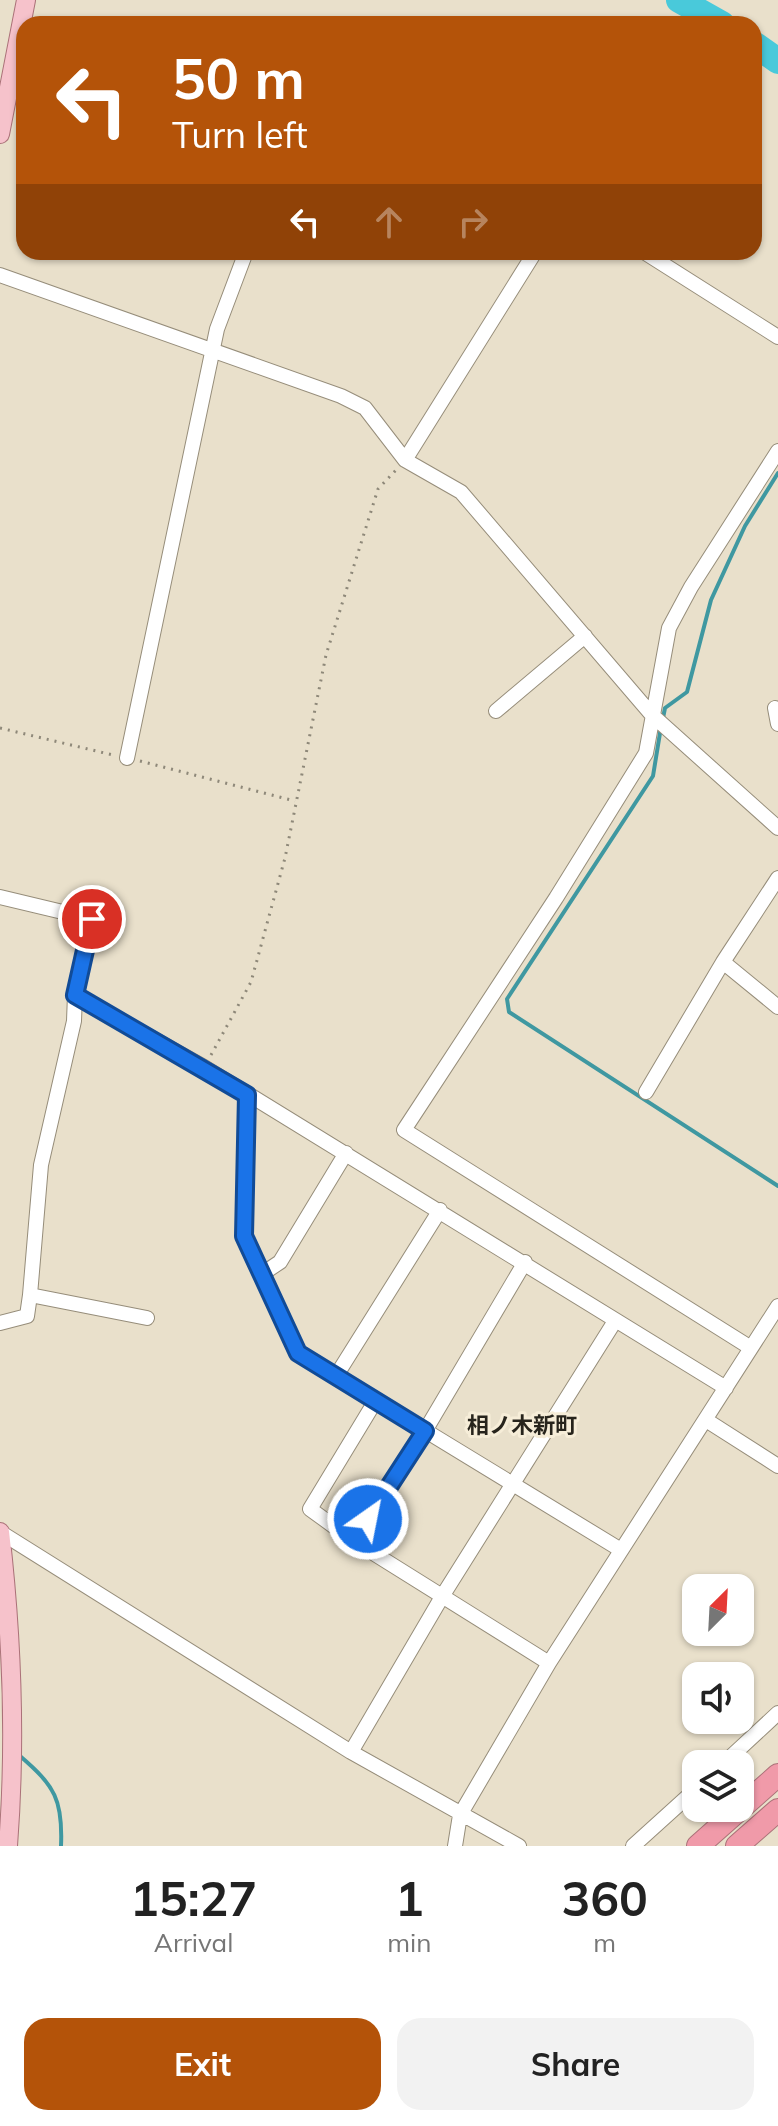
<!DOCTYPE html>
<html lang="en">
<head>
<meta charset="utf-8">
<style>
  body { margin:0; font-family:Mulish,"Noto Sans JP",sans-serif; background:#f2f2f2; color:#222; height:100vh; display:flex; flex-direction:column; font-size:30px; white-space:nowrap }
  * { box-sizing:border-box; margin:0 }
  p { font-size:26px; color:#767676 }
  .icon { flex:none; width:44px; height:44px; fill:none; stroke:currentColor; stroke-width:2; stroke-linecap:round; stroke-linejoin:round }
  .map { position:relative; height:1846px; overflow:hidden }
  .drawer { display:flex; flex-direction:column; background:#fff; flex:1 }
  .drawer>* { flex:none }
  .hud { position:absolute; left:16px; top:16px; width:746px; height:244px; border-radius:24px; box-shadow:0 2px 6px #0004; background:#b45309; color:#fff; overflow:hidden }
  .needle { width:52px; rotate:24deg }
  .controls { position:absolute; left:682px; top:1574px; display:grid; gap:16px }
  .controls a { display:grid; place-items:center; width:72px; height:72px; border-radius:16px; background:#fff; box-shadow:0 2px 6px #0004; font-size:40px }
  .pin { position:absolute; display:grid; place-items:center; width:68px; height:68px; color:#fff; margin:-34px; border:4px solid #fff; border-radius:50%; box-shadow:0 2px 8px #0007 }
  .me { position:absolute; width:88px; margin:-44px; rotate:33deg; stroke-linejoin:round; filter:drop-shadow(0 0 6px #0008) }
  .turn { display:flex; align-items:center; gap:28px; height:168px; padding:0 24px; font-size:36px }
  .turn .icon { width:104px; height:104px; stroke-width:2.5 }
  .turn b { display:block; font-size:56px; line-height:68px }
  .lanes { display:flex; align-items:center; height:76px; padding:0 24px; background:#0003; justify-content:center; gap:40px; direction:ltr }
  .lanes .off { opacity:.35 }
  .eta { display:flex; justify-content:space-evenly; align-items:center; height:136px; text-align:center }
  .eta b { font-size:48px; font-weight:700; line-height:56px }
  .button { display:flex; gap:16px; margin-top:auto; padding:16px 24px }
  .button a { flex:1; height:92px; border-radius:24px; background:#b45309; color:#fff; font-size:32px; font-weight:700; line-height:92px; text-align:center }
  .button a+a { background:#f2f2f2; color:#222 }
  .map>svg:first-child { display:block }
</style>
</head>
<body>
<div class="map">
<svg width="778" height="1846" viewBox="0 0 778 1846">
  <rect width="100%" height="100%" fill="#e9e0cb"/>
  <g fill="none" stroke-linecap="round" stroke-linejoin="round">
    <path stroke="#3f98a1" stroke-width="4" d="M663,718L665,708L687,692L711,600L745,526L778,473
      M661,727L653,776L507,999L509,1012L778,1186
      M20,1756C55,1786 63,1800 61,1846"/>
    <path stroke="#49c9da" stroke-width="26" d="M679,0L722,24
      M754,44L778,61"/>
    <defs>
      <path id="minor" d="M644,252L778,337
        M0,275L341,396L365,408L405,460L461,492L652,715L778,828
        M405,460L535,252
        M775,708L778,724
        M496,711L585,636
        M127,758L217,329L246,252
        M778,878L723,962L778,1007
        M0,897L92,919L75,995L204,1067L726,1388
        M75,995L74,1021L41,1165L30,1295L147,1318
        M646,1092L723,962
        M247,1095L244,1236L298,1353L621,1550
        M525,1262L425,1431L354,1541L549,1663
        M262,1274L280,1262L346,1153
        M0,1323L27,1316L30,1295
        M751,1348L404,1130L556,898L646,753L669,628L691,587L778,451
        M336,1376L440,1210
        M706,1420L778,1466
        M0,1532L351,1752L519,1846
        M354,1541L310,1509L376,1400
        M351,1752L443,1595L615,1321
        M723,1764L778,1713
        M455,1846L460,1815L549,1663L778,1306
        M633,1846L696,1789"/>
      <path id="major" d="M0,134L26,0
        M0,1532C12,1636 16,1742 8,1846"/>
      <path id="highway" d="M698,1846L778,1775
        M737,1846L778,1810"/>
    </defs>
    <use href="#minor" stroke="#968d7a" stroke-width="16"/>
    <use href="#major" stroke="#aa7178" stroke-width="20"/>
    <use href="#highway" stroke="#aa7178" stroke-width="24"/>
    <path stroke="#8e8879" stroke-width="3" stroke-dasharray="2 6" stroke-linecap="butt" d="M0,728L113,755
      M140,761L295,801
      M211,1055L251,982L285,858L326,655L378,489L397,469"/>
    <use href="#minor" stroke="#fff" stroke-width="14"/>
    <use href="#major" stroke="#f6c2cb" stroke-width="18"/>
    <use href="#highway" stroke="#f09aa9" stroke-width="22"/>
  </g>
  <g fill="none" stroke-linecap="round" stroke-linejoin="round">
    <defs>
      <path id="route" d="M92,919L75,995L247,1095L244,1236L298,1353L425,1431L368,1519"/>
    </defs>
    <use href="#route" stroke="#114b97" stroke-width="20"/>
    <use href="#route" stroke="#1a73e8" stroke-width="14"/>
  </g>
  <g text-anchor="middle" stroke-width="6" stroke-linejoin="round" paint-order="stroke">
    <g font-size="22" font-weight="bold" fill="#27241c" stroke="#f6edd8">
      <text x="522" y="1433">相ノ木新町</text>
    </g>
  </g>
</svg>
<div class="controls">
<a><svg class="needle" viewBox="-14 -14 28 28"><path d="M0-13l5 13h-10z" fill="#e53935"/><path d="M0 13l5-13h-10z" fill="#767676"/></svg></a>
<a><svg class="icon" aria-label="sound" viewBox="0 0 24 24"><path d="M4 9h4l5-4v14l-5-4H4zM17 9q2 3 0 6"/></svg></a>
<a><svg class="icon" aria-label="layers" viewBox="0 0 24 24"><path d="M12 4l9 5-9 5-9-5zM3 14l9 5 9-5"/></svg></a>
</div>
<div class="pin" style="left:92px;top:919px;background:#d93025"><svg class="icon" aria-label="arrive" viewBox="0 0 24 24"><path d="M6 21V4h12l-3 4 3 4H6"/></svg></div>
<svg class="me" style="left:368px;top:1519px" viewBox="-20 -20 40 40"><circle r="17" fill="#1a73e8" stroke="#fff" stroke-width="3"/><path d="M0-11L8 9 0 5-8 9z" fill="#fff"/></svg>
<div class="hud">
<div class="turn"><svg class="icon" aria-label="left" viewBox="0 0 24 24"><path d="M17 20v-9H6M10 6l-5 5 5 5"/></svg><div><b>50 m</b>Turn left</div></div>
<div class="lanes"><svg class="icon" aria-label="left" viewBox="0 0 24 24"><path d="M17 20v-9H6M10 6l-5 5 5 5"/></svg><svg class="icon off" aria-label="ahead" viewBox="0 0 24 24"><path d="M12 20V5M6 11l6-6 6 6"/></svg><svg class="icon off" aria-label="right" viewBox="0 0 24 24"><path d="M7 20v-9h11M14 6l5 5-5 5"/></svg></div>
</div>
</div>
<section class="drawer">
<div class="eta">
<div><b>15:27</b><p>Arrival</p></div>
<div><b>1</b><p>min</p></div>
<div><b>360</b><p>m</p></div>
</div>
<div class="button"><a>Exit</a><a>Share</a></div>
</section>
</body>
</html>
